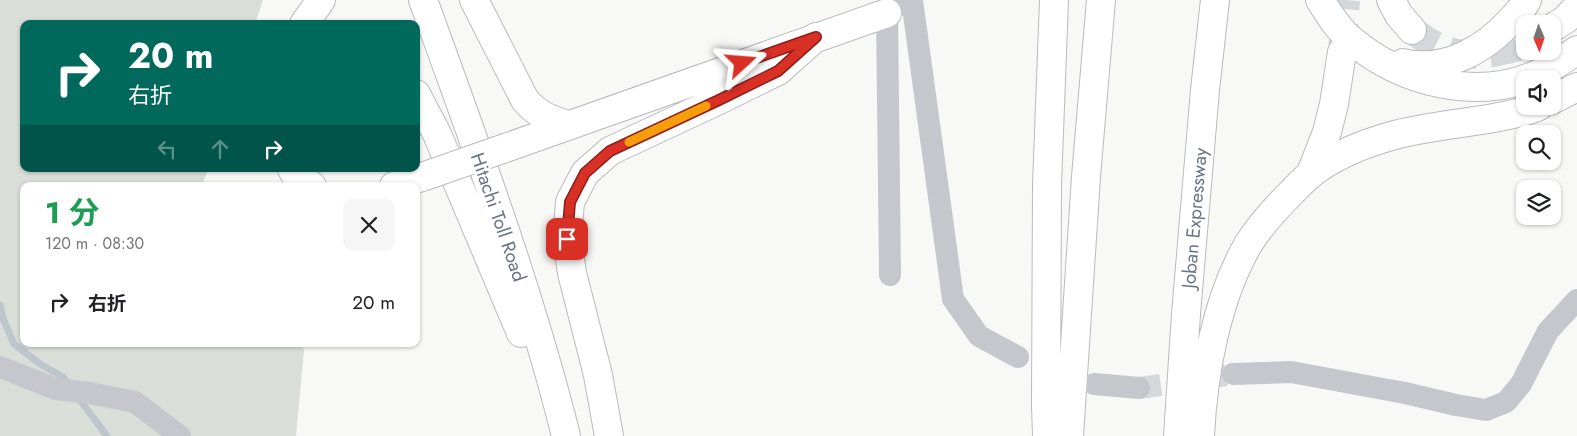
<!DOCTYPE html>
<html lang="ja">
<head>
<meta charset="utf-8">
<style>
  body { margin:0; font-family:Jost,"Noto Sans JP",sans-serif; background:#f6f6f6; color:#202124; height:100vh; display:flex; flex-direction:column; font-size:19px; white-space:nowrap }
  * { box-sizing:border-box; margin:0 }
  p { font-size:16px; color:#757577 }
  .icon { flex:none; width:28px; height:28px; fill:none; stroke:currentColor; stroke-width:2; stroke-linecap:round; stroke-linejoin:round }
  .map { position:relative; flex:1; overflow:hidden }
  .sheet { position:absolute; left:20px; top:182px; width:400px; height:165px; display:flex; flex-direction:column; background:#fff; border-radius:10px; box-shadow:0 1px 4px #0004 }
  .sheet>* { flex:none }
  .guide { position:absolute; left:20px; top:20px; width:400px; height:152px; border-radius:10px; box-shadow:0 1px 4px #0004; background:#00695c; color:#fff; overflow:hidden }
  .needle { width:32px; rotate:178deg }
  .tools { position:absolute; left:1516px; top:15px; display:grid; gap:10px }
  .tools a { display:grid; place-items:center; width:45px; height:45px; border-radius:10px; background:#fff; box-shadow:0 1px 4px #0004; font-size:25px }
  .pin { position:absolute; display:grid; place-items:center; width:42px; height:42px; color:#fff; margin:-21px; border-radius:10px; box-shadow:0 2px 8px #0006 }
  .me { position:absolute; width:55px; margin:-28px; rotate:71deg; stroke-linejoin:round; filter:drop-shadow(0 0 4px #0008) }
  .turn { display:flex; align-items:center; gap:18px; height:105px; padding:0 25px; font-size:22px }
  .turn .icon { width:65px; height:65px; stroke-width:2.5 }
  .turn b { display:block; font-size:35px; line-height:42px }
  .lanes { display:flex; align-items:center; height:48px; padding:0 25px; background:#0003; justify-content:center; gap:25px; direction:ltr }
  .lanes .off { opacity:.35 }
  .round { display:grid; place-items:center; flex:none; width:52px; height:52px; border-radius:10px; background:#f6f6f6 }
  .head { display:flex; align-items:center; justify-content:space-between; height:85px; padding:0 25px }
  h1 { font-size:30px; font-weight:700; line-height:38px; color:#1e9e55 }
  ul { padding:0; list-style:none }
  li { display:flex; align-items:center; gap:15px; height:70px; padding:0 25px }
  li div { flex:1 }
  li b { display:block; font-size:19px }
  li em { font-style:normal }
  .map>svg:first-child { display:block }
</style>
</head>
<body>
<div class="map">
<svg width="1577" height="436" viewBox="0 0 1577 436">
  <rect width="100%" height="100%" fill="#f8f9f7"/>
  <path fill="#d9dfd8" d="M0,0H263L255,24H24V169H208L202,186H24V344H300L304,350L296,436H0Z"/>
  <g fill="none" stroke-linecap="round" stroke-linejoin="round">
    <path stroke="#bfc5cc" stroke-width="7" d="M0,305L3,318L14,344L40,364L63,377L70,386
      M77,396L107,436"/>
    <path stroke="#d4d8db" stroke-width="22" stroke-dasharray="22 11" stroke-linecap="butt" d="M1139,388L1233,374"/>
    <path stroke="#d4d8db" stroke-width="28" stroke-dasharray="28 14" stroke-linecap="butt" d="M1412,30C1442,53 1466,60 1503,51C1511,49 1518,48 1525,44
      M1342,51L1346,0"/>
    <defs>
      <path id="highway" d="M423,0C475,143 529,288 566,436
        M474,0L525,100C538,115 549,119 568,125
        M1320,0C1329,14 1337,28 1350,39C1402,83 1478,103 1542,72C1554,66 1566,58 1577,50
        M1391,0L1399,15L1412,30
        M304,24L321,0
        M1552,28L1566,19L1577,7
        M1403,63C1445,73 1486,49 1513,18C1518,12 1524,7 1527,0
        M416,94L437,134L521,333
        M1552,100L1577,87
        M508,147L887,13
        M292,169L295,174L312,186
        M1311,173L1327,132L1334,104L1342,52
        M394,186L422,177
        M609,436L598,375L572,273L567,239L570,202L585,173L610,151L719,100L778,71L816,37
        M1047,436L1046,405L1047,185L1054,0
        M1069,436L1086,177L1101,0
        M1178,436L1186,314L1205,90L1215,0
        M1200,436C1203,373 1217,297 1249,243C1261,224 1275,209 1290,194C1297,187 1304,179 1312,173C1335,155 1363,144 1391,136C1426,126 1463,124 1499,117C1512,114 1527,112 1539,106"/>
    </defs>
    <use href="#highway" stroke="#b8babe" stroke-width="30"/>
    <path stroke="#c5c7cc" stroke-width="22" d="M912,0L953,299L979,336L1018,357
      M890,275L887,13L900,4
      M0,367L56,389L90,393L135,402L180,436
      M1233,374L1291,372L1405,393L1456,405L1486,410L1506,402L1521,384L1548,331L1577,300
      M1094,384L1139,388"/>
    <use href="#highway" stroke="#fff" stroke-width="28"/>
    <defs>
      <path id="highway-bridge" d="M422,177L508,147"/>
    </defs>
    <use href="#highway-bridge" stroke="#b8babe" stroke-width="30" stroke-linecap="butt"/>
    <use href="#highway-bridge" stroke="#fff" stroke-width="28"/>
  </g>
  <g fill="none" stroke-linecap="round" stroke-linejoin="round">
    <defs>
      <path id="route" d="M567,239L570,202L585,173L610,151L719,100L778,71L816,37L742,63"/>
    </defs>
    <use href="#route" stroke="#8d1f18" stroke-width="12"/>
    <use href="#route" stroke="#d93025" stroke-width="9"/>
    <path stroke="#f59e0b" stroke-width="9" d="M629,142L706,106"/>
  </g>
  <g text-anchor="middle" stroke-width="5" stroke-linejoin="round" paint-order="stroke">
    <g font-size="19" fill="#697386" stroke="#fff">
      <text transform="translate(499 217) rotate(71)" y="7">Hitachi Toll Road</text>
      <text transform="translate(1194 218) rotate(-85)" y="7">Joban Expressway</text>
    </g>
  </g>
</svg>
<div class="tools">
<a><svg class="needle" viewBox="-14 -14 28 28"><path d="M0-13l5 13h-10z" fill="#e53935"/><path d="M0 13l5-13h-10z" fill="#757577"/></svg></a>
<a><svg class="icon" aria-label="sound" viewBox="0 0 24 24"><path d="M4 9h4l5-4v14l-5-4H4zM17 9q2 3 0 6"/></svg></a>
<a><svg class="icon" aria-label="search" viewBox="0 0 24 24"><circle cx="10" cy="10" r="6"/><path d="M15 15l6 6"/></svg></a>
<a><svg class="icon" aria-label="layers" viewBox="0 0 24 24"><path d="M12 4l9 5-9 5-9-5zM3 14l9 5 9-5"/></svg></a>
</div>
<div class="pin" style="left:567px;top:239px;background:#d93025"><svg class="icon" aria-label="arrive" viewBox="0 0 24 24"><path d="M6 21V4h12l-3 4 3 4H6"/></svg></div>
<svg class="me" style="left:742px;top:63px" viewBox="-20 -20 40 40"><path d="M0-17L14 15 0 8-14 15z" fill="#d93025" stroke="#fff" stroke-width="4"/></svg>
<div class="guide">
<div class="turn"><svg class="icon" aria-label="right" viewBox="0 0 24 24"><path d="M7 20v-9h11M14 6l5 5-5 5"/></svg><div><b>20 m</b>右折</div></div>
<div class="lanes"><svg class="icon off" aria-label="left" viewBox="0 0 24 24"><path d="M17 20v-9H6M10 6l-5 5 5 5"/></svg><svg class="icon off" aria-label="ahead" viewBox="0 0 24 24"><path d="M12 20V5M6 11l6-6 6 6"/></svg><svg class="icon" aria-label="right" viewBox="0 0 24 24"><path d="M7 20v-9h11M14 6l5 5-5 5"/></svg></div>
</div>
<section class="sheet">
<div class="head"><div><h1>1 分</h1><p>120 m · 08:30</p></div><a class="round"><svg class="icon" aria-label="close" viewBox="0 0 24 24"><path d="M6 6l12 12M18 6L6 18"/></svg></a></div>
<ul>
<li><svg class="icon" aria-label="right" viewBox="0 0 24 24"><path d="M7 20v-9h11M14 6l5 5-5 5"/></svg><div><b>右折</b></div><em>20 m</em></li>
</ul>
</section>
</div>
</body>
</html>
